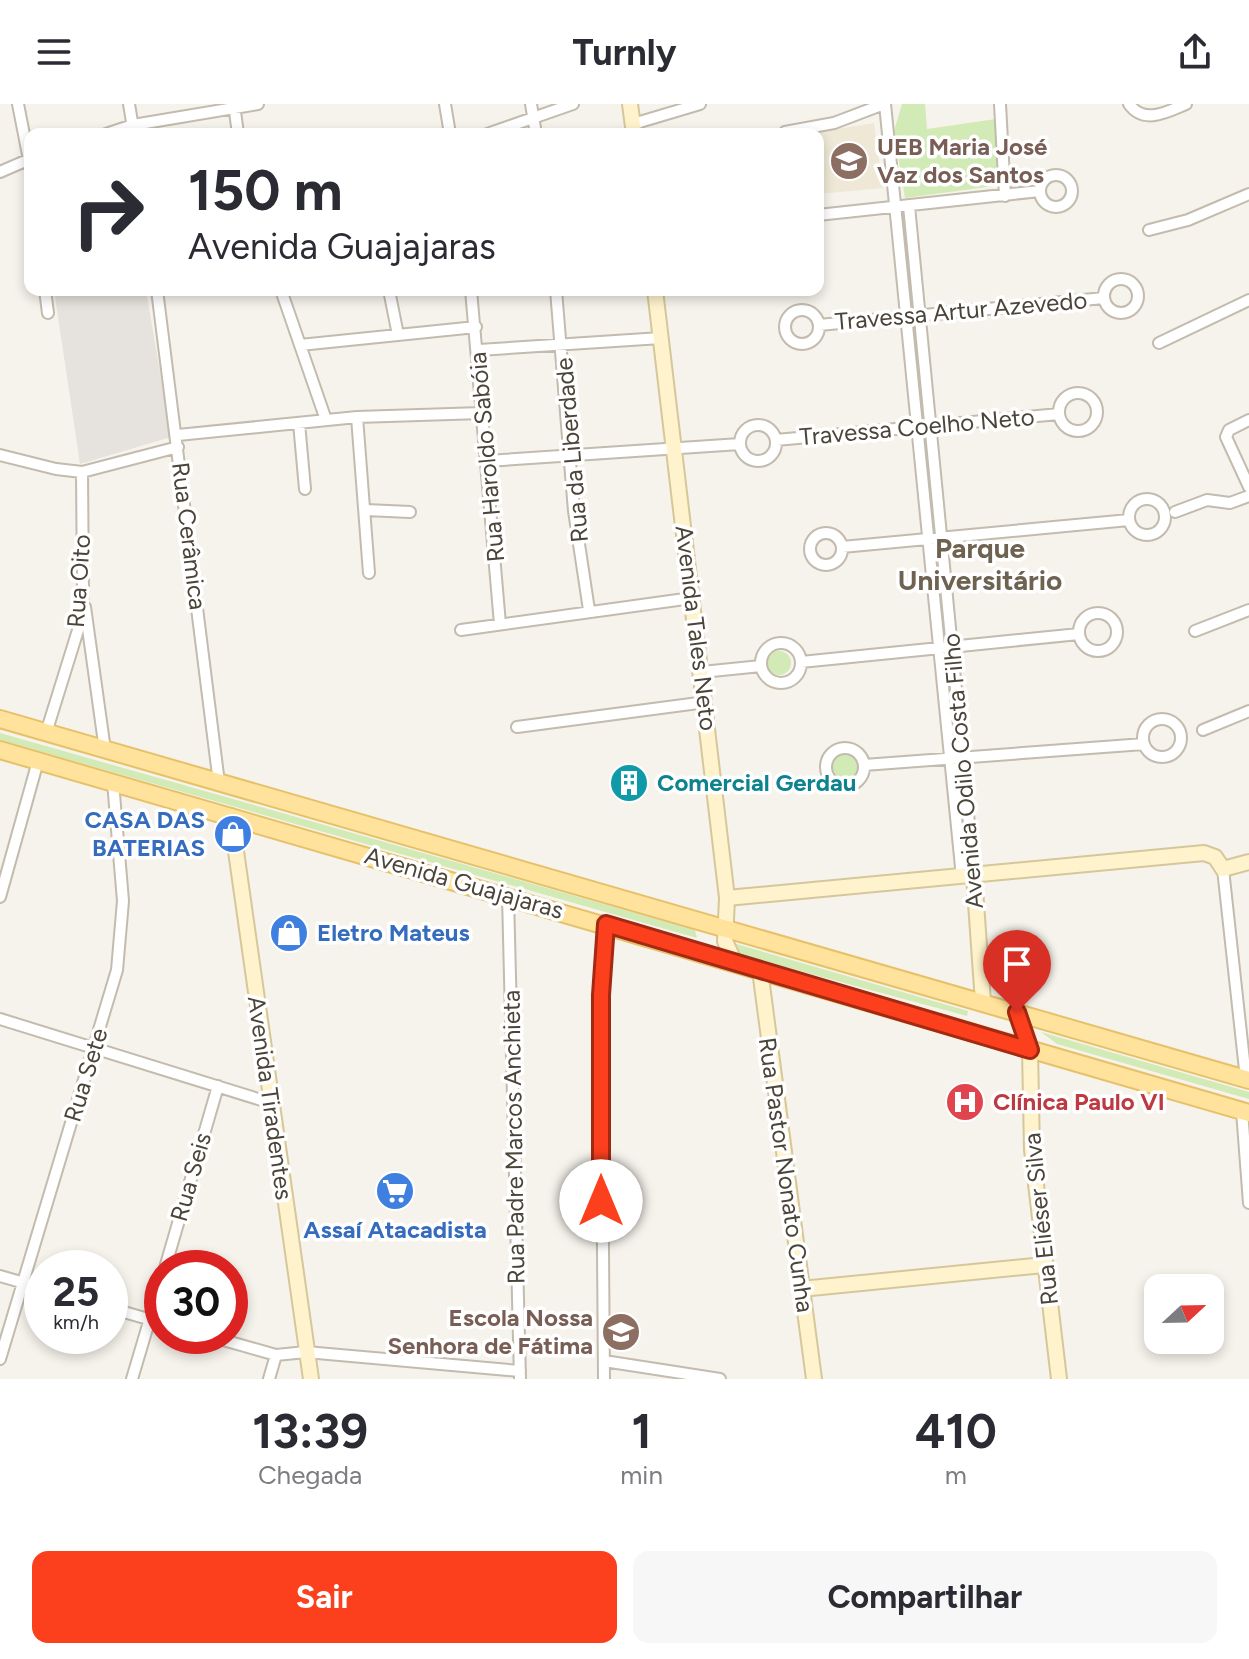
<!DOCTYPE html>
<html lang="pt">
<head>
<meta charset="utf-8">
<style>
  body { margin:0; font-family:Figtree,sans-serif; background:#f7f7f7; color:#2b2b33; height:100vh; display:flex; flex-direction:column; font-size:30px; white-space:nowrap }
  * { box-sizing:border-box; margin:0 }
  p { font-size:26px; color:#7c7c81 }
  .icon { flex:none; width:44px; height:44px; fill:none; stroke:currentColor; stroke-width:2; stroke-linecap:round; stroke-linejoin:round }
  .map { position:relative; height:1275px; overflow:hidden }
  .sheet { display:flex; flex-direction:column; background:#fff; flex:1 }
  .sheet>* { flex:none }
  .top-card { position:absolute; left:24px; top:24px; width:800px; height:168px; border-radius:16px; box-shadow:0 4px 12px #0003; background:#fff; color:#2b2b33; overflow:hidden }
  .needle { width:52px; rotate:68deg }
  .fabs { position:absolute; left:1144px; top:1170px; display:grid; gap:16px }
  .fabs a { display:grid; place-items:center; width:80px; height:80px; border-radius:16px; background:#fff; box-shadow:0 4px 12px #0003; font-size:40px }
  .speed { position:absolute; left:24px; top:1146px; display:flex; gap:16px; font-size:40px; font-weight:700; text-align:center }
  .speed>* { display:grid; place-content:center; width:104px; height:104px; border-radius:50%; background:#fff; box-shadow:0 4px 12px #0003; line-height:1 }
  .speed small { font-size:20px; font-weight:400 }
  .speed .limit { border:12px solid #d22; background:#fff; color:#111 }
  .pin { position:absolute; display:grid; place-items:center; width:68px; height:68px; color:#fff; margin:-82px -34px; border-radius:50% 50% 50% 0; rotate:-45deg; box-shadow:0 0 8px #0007 }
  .pin .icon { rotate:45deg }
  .me { position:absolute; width:88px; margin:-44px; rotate:0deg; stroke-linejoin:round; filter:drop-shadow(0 0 6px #0008) }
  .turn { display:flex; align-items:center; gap:28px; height:168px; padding:0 32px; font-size:36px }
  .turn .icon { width:104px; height:104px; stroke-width:2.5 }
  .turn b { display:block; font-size:56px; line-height:68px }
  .eta { display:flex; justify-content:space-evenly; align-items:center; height:136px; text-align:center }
  .eta b { font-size:48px; font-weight:700; line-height:56px }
  .cta { display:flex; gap:16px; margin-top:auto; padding:16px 32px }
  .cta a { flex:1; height:92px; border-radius:16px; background:#fc3f1d; color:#fff; font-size:32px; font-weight:700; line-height:92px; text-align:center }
  .cta a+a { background:#f7f7f7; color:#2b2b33 }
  header { display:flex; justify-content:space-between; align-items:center; height:104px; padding:0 32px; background:#fff; font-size:36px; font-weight:700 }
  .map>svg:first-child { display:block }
</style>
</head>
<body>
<header><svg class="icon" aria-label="menu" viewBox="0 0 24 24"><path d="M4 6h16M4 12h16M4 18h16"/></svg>Turnly<svg class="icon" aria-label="share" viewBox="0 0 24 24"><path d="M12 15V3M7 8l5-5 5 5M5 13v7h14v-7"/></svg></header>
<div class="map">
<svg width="1249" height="1275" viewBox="0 0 1249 1275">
  <rect width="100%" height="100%" fill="#f6f3ec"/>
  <path fill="#e6e2dd" d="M54,186H146L171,333L80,360Z"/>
  <path fill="#efe8d6" d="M874,19L883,84L818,90V30H806Z"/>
  <path fill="#d2eab5" d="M902,0H925L927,25L996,15L1001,81L905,94L894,27Z
    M767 559a12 12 0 1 1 24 0a12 12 0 1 1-24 0Z
    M0,629L695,826L697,834L0,636Z
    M831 663a14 14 0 1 1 28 0a14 14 0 1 1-28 0Z
    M733,839L968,907L967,912L737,850Z
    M1041,928L1249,988V995L1057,940Z"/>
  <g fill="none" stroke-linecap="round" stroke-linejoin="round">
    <defs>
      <path id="street" d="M18,0L30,61
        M129,0L134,30
        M234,0L238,30
        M445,0L450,30
        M531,0L536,30
        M885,0L962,773
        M1000,0L1005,92
        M1129,0C1144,21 1167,8 1186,0
        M633,20L700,0
        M785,28L834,19L884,0
        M106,30L133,21L258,0
        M487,30L573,0
        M0,68L30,55
        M1040 87a16 16 0 1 1 32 0a16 16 0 1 1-32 0Z
        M909,102L974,771
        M818,111L1040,87
        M1149,126L1188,116L1249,90
        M1104 192a17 17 0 1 1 34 0a17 17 0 1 1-34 0Z
        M45,186L48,209
        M157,186L219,679
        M281,186L326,316
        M389,186L398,231
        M471,186L500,520
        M556,186L574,407L589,506
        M785 223a17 17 0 1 1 34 0a17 17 0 1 1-34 0Z
        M819,221L1104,194
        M1159,239L1249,196
        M300,241L476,223
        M479,246L661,234
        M1059 308a19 19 0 1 1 38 0a19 19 0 1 1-38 0Z
        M357,313L369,469
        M1249,316L1229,326L1226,333L1249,383
        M299,319L305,385
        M740 339a18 18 0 1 1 36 0a18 18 0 1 1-36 0Z
        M178,331L357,313L482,309
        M776,336L1059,310
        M0,351L56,365L82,368L178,343
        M487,357L740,340
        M1129 413a18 18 0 1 1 36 0a18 18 0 1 1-36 0Z
        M366,406L410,408
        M1175,408L1207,396L1230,399L1249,392
        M810 445a16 16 0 1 1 32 0a16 16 0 1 1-32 0Z
        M842,443L1129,416
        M85,503L105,646
        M1079 528a19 19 0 1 1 38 0a19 19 0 1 1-38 0Z
        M461,526L692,494
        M1195,527L1249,506
        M761 559a20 20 0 1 1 40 0a20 20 0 1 1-40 0Z
        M801,558L1079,530
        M702,568L761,562
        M1143 634a19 19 0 1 1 38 0a19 19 0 1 1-38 0Z
        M517,623L706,598
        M1203,626L1249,607
        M46,629L78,526L83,489L82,368
        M826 663a19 19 0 1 1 38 0a19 19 0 1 1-38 0Z
        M864,661L1144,640
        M1223,765L1246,975L1249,974
        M508,792L520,1275
        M0,793L38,657
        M0,915L271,999
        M1242,1007L1249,1099
        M165,1164L218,982
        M0,1172L42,1184
        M110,1204L162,1219
        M209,1232L276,1251L306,1248L520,1267
        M0,1255L117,866L123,797L113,678
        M604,1257L720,1275
        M132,1275L162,1174
        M269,1275L276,1251
        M604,1275L601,891L606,820"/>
      <path id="secondary" d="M630,0L634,30
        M655,186L727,794L725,837L735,859
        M231,712L311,1275
        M974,771L983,898
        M727,794L1204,749L1215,753L1223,765L1249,758
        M760,866L814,1275
        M1017,908L1030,946L1032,1046L1059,1275
        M801,1185L1044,1161"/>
      <path id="primary" d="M0,615L1249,976
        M0,646L1249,1009"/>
    </defs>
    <use href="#street" stroke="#c2bbae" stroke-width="14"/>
    <use href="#secondary" stroke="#d6c79b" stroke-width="18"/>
    <use href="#primary" stroke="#e6c16a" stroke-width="20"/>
    <use href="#street" stroke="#fff" stroke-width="10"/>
    <use href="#secondary" stroke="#fff3cd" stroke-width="14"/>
    <use href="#primary" stroke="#ffe39c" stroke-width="16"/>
  </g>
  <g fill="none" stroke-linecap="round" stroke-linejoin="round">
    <defs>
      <path id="route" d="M601,1097V891L606,820L1030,946L1017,908"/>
    </defs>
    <use href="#route" stroke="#a42913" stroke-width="20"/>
    <use href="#route" stroke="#fc3f1d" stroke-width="14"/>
  </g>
  <defs>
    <symbol id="school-disc" viewBox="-11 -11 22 22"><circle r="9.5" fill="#8d6e63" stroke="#fff"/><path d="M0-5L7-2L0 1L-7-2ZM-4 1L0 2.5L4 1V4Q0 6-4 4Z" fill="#fff"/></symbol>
    <symbol id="building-disc" viewBox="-11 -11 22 22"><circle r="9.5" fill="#0f9aa8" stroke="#fff"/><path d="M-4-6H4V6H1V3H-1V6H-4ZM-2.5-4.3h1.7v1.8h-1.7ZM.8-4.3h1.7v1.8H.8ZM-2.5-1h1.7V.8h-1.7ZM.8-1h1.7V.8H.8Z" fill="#fff"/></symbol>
    <symbol id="shop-disc" viewBox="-11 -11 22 22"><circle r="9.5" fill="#3f7fe0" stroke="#fff"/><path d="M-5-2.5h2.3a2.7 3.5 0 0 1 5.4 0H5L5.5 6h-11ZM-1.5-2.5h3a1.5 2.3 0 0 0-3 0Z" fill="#fff"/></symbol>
    <symbol id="hospital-disc" viewBox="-11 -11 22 22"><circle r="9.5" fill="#e0444e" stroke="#fff"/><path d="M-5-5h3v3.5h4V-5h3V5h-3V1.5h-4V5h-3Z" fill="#fff"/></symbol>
    <symbol id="supermarket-disc" viewBox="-11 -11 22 22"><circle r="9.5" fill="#3f7fe0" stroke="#fff"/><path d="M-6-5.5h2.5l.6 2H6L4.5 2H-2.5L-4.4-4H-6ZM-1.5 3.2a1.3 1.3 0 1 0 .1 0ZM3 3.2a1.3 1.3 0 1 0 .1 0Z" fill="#fff"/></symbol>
  </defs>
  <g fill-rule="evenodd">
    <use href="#school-disc" x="827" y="35" width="44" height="44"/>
    <use href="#building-disc" x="607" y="657" width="44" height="44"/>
    <use href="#shop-disc" x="211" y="708" width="44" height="44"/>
    <use href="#shop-disc" x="267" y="807" width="44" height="44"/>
    <use href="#hospital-disc" x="943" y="976" width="44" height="44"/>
    <use href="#supermarket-disc" x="373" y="1065" width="44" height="44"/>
    <use href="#school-disc" x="599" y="1206" width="44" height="44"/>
  </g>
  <g text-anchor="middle" stroke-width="7" stroke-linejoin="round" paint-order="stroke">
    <g font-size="24" font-weight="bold" fill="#785e54" stroke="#fff" text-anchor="start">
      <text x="877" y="51">UEB Maria José<tspan x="877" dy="28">Vaz dos Santos</tspan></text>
      <text x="593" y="1222" text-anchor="end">Escola Nossa<tspan x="593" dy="28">Senhora de Fátima</tspan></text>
    </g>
    <g font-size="24" fill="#4b4439" stroke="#fff">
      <text transform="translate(961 207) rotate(-5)" y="8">Travessa Artur Azevedo</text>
      <text transform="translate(917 323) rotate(-5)" y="8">Travessa Coelho Neto</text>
      <text transform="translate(572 346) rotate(-95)" y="8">Rua da Liberdade</text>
      <text transform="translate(487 353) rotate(-95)" y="8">Rua Haroldo Sabóia</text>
      <text transform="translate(189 432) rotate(83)" y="8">Rua Cerâmica</text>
      <text transform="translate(79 477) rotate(-86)" y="8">Rua Oito</text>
      <text transform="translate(696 524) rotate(83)" y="8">Avenida Tales Neto</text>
      <text transform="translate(963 667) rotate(-95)" y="8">Avenida Odilo Costa Filho</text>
      <text transform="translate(464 779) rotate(16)" y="8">Avenida Guajajaras</text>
      <text transform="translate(86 971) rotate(-73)" y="8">Rua Sete</text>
      <text transform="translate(270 994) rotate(82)" y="8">Avenida Tiradentes</text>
      <text transform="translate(514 1033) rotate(-91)" y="8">Rua Padre Marcos Anchieta</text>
      <text transform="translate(786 1071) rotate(82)" y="8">Rua Pastor Nonato Cunha</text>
      <text transform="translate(191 1073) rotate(-74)" y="8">Rua Seis</text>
      <text transform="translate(1041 1115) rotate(-96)" y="8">Rua Eliéser Silva</text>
    </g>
    <g font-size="24" font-weight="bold" fill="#0d838f" stroke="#fff" text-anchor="start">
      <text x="657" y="687">Comercial Gerdau</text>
    </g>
    <g font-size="24" font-weight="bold" fill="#366cbe" stroke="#fff" text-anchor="end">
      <text x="205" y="724">CASA DAS<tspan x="205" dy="28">BATERIAS</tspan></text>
      <text x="317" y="837" text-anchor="start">Eletro Mateus</text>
      <text x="395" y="1134" text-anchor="middle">Assaí Atacadista</text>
    </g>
    <g font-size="24" font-weight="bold" fill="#be3a42" stroke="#fff" text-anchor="start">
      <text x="993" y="1006">Clínica Paulo VI</text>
    </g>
    <g font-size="28" font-weight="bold" fill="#6e6250" stroke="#fff">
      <text x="980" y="454">Parque<tspan x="980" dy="32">Universitário</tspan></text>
    </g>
  </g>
</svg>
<div class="fabs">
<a><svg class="needle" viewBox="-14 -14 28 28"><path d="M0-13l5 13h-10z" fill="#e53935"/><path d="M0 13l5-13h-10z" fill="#7c7c81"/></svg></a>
</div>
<div class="speed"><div>25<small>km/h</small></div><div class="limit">30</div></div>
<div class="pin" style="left:1017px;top:908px;background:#d93025"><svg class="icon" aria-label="arrive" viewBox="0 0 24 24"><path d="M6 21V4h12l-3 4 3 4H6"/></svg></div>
<svg class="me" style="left:601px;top:1097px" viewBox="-20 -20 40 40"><circle r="19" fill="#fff"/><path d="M0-13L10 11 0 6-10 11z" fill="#fc3f1d"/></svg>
<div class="top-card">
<div class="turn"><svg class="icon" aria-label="right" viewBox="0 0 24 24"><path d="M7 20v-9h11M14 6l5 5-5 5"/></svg><div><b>150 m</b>Avenida Guajajaras</div></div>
</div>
</div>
<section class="sheet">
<div class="eta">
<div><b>13:39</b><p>Chegada</p></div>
<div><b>1</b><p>min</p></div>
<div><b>410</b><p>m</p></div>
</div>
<div class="cta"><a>Sair</a><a>Compartilhar</a></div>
</section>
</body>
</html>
